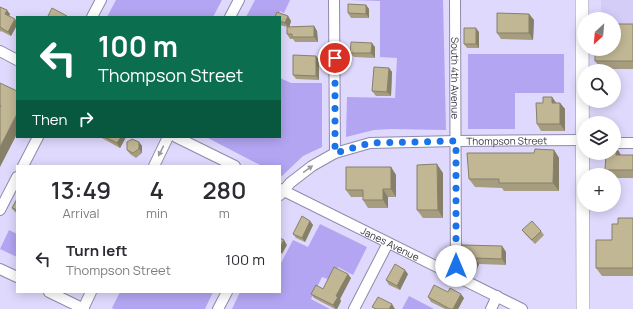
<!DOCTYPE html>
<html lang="en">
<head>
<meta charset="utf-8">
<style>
  body { margin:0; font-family:Manrope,sans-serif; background:#f2f2f3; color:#2b2b33; height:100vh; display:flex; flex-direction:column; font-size:15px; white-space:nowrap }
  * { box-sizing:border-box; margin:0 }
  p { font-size:13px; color:#7c7c81 }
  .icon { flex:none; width:22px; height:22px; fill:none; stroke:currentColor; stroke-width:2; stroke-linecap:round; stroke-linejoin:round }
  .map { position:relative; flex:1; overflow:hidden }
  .panel { position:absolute; left:16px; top:165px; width:265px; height:128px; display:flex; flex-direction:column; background:#fff; border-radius:0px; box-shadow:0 2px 10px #0003 }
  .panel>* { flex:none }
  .top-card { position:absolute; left:16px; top:16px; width:265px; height:122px; border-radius:0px; box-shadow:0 2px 10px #0003; background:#0b6e4f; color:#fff; overflow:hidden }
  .needle { width:26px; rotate:206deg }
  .tools { position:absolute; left:577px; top:12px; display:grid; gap:8px }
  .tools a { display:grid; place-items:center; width:44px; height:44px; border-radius:50%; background:#fff; box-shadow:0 2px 10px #0003; font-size:20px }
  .pin { position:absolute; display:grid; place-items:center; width:34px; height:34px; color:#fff; margin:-17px; border:2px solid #fff; border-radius:50%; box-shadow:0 1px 4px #0007 }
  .me { position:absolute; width:44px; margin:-22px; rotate:0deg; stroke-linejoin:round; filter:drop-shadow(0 0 3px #0008) }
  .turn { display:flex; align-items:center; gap:14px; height:84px; padding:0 16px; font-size:18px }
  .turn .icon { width:52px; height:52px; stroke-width:2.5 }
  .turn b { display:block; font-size:28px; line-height:34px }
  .then { display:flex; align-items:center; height:38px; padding:0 16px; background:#0003; gap:8px; font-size:15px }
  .eta { display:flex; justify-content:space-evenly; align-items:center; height:68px; text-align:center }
  .eta b { font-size:24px; font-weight:600; line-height:28px }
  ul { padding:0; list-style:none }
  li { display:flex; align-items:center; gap:12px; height:52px; padding:0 16px }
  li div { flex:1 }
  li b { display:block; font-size:15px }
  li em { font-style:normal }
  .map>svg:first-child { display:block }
</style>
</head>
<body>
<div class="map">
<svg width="633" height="309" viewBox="0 0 633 309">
  <rect width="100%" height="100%" fill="#dfd9fd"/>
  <path fill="#d4cdf8" d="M601,0H633V32H614V19H601Z"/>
  <path fill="#b3a5f2" d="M116,0H222L213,17H107Z
    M255,0H290L284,13L280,11L277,17H246Z
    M351,0H443L446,130L391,129L374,130L346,137L347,97L395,98L397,58L380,57V1Z
    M468,54H564V93H515V129H468Z
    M280,78L291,83H322V147L303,156L282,176L280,175V166H262L206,137H280Z
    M320,224L367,247L353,275L338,267L331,280L322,277L311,299L330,309H232L240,292H280V265L293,240L308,247Z
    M9,230L17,234V257L0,249Z
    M120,292H213L205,309H114L112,308Z
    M409,296L434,309H402Z"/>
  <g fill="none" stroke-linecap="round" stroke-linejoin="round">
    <defs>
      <g id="minor">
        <path d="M334,0L335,153"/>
        <path id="s1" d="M455,0L456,276"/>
        <path d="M92,17L101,0"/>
        <path d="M230,17L239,0"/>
        <path d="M0,51L17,60"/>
        <path d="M176,137L235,166"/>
        <path d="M614,143H633"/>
        <path d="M23,166L38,137"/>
        <path d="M154,166L168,137"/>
        <path id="s2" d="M280,189L522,309"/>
        <path id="s3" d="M280,195L290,183L312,166L335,153L370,143L456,141L584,140"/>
        <path d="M0,210L17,177"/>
        <path d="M0,269L17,277"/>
        <path d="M49,292L84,309"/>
        <path d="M83,309L91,292"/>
        <path d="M218,309L227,292"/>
        <path d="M354,309L388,243"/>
        <path d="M491,309L497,296"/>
      </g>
      <path id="major" d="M582,0L583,309"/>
    </defs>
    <use href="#minor" stroke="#8f8aaa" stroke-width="12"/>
    <use href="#major" stroke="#8f8aaa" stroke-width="14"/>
    <use href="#minor" stroke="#fff" stroke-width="10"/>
    <use href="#major" stroke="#fff" stroke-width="13"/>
  </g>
  <path fill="#a69d80" d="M366,5L369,9V18H351L348,13Z
    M0,7L10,14L9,16L17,22V25L11,36L1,31L0,32Z
    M529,14L534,20L533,40L501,39L497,33Z
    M288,16L291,21L289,27L314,26L317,31L318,42H295L293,39H290L287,34V27L280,25V17Z
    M633,24V69H601L595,61Z
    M479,32V48H467L464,44Z
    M375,47V58L354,57L350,53Z
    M316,56L319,60V80L296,79L293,75Z
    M389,68L392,72L391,96H376L372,91Z
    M552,97L556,103H560L565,109V131H541L537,124L543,103Z
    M100,137H126L120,148Z
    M139,142L142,146V153L136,158L130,154L127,150Z
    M554,150L559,158V191H504L502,188L475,187L469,179L534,153Z
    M621,155H633V178H614V175H609L605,170Z
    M391,167L396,175V197H388V208H368L363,200V197H351L346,190Z
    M443,173V218H423L417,210Z
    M17,199V213L15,212L12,208Z
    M633,218V276H602L596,268L612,240L618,224Z
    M310,221L313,225L305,242L296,238L293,234Z
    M522,230L541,231L544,235L535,244L525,234Z
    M502,246L506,252V265L479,264L475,273L466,269L462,263Z
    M408,274L400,290L389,285L386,280Z
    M351,278L340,299L341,301L337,309H335L314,298L311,294Z
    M428,297L464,298L458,309H445L431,302Z"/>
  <path fill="#878068" d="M366,5L369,9V18L366,14Z
    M7,10L10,14L8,18L5,14Z
    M529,14L534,20L533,40L529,33Z
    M288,16L291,21L289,28L285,23Z
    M15,19L17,22V25L11,36L8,32Z
    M314,26L317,31L318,42L314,37Z
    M476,28L479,32V48L476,44Z
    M372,43L375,47V58L371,53Z
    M316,56L319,60V80L316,76Z
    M389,68L392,72L391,96L387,92Z
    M552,97L557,104L552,103Z
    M560,103L565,109V131L560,124Z
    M17,114V134L0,167V147Z
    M121,137H126L120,148L117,143Z
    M139,142L142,146V153L139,149Z
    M617,148L622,157L616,155Z
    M554,150L559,158V191L553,183Z
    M437,164L443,173V218L438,210Z
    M391,167L396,175V197L391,189Z
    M383,189L388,197V208L383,200Z
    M310,221L313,225L305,242L302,238Z
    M284,240L287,245L282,254L280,251V247Z
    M502,246L506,252V265L502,259Z
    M474,258L479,264L475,273L470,267Z
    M405,270L408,274L400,290L397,286Z
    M348,274L351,278L340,299L341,301L337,309H336L333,305L336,296Z
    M461,294L464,298L458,309H453Z
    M392,304L395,309H389Z"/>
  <path fill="#c1b795" stroke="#878068" d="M348,4L366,5V14L348,13Z
    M0,7L7,10L5,14L15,19L8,32L0,27Z
    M52,8L67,16V17H51L48,16Z
    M277,12L288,16L285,23L280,21V17H275Z
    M497,13L529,14V33H497Z
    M614,24H633V61H595V49H614Z
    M314,26V37H292V34H287V27Z
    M464,28H476V44H464Z
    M351,42L372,43L371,53H350Z
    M293,55L316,56V76L293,75Z
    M374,67L389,68L387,92L372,91Z
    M0,83L17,91V114L0,147V108L1,106L0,105Z
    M543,97H552V103H560V124H537L536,103H543Z
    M105,137H121L117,143Z
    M132,139L139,142V149L133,153L127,150V142Z
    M614,148H617L616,155H633V170H605L606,153H614Z
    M535,149L554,150L553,183H499V179H469L467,153H534Z
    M437,164L438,210H417V165Z
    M346,167H391V189H383V200H363V190H346Z
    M17,199V210L12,208Z
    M302,216L310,221L302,238L293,234Z
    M618,218H633V268H596V240H612V224H618Z
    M532,221L541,231L532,240L522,230Z
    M280,238L284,240L280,247Z
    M462,245L502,246V259L474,258L470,267L462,263Z
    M395,264L405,270L397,286L386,280Z
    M334,267L348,274L336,296L338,297L333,305L311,294L316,285L323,289Z
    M434,285L448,292L450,288L461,294L453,309H450L428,297Z
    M378,297L392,304L389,309H376L372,307Z"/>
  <defs><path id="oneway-solid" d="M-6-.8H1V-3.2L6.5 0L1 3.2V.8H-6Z"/></defs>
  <g fill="#9b9aa1">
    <use href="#oneway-solid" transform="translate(161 151) rotate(117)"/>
    <use href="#oneway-solid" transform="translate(308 169) rotate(-36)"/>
  </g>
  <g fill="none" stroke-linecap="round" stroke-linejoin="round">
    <path stroke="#1a73e8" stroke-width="7" stroke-dasharray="0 12.6" d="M335,58V153L370,143L456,141V266"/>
  </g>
  <g text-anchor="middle" stroke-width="3.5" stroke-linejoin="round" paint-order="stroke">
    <g font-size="10" fill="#373543" stroke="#fff">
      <text dy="4" stroke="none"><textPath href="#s1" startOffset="78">South 4th Avenue</textPath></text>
      <text dy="4" stroke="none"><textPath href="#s3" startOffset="243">Thompson Street</textPath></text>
      <text dy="4" stroke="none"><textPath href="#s2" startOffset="123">Janes Avenue</textPath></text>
    </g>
  </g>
</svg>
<div class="tools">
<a><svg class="needle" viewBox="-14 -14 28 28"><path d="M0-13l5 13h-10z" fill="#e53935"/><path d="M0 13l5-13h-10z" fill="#7c7c81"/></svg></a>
<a><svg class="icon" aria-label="search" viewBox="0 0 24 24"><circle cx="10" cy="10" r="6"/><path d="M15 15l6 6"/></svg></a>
<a><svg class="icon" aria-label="layers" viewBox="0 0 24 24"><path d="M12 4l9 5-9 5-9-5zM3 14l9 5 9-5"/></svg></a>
<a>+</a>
</div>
<div class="pin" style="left:335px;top:58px;background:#d93025"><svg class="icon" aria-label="arrive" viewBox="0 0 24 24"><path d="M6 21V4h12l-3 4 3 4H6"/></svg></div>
<svg class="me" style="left:456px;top:266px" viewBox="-20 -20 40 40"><circle r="19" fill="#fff"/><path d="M0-13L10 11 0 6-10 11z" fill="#1a73e8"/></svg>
<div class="top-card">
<div class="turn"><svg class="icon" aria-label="left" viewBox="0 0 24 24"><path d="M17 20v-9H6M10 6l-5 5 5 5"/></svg><div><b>100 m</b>Thompson Street</div></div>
<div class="then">Then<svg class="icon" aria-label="right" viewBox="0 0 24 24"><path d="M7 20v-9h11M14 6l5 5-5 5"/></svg></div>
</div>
<section class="panel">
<div class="eta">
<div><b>13:49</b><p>Arrival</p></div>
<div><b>4</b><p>min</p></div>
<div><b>280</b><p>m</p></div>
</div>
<ul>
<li><svg class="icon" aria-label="left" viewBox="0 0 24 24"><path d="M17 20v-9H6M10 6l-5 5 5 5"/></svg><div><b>Turn left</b><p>Thompson Street</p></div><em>100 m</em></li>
</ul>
</section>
</div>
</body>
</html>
